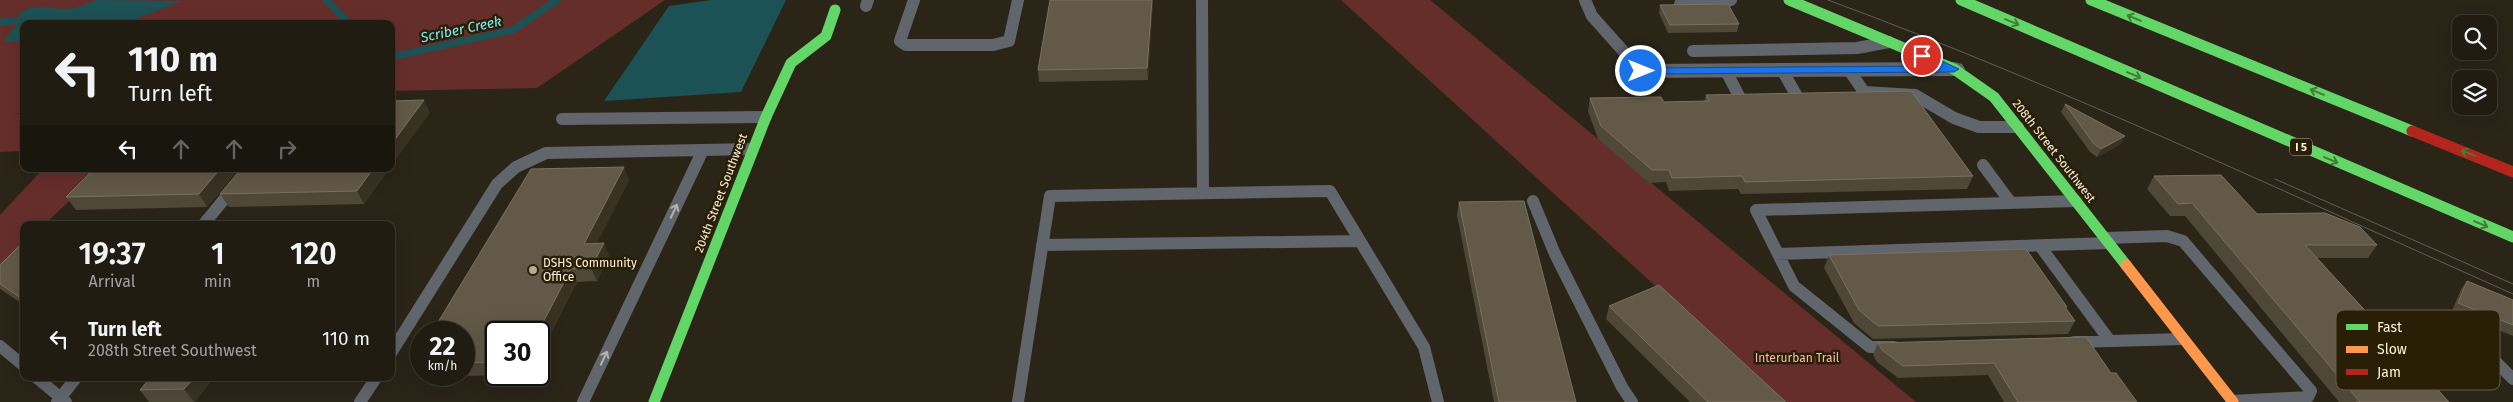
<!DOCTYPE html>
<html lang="en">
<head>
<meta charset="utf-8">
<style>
  body { margin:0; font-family:"Fira Sans",sans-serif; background:#28251b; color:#f1f3f6; height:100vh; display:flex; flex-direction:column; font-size:19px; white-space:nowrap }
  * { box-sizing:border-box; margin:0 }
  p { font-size:16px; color:#a2a19f }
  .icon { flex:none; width:28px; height:28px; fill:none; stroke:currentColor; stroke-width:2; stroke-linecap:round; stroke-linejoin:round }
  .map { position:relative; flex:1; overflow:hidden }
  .sheet { position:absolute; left:20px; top:221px; width:375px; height:160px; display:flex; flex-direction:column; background:#201c12; border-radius:10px; box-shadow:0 5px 20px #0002,0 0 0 1px #3d3a32 }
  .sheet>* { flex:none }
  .banner { position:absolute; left:20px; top:20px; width:375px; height:152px; border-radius:10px; box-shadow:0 5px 20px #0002,0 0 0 1px #3d3a32; background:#201c12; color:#f1f3f6; overflow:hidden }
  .tools { position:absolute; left:2452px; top:15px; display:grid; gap:10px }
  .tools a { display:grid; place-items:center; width:45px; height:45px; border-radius:10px; background:#201c12; box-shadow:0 5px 20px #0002,0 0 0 1px #3d3a32; font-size:25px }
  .speed { position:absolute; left:410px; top:321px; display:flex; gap:10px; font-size:25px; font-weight:700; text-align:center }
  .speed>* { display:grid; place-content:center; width:65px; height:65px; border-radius:50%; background:#201c12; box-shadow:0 5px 20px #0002,0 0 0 1px #3d3a32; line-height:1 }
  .speed small { font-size:12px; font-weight:400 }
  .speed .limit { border:2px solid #111; border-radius:8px; background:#fff; color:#111 }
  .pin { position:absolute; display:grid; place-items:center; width:42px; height:42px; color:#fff; margin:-21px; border:2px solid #fff; border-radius:50%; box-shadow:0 1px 5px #0007 }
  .me { position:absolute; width:55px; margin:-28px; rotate:90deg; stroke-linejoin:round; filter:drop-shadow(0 0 4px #0008) }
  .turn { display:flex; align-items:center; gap:18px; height:105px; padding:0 25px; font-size:22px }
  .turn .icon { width:65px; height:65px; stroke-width:2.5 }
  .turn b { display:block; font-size:35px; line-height:42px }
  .lanes { display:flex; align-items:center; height:48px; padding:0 25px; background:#0003; justify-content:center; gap:25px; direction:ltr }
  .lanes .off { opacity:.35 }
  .eta { display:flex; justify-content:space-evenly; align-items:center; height:85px; text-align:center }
  .eta b { font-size:30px; font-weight:600; line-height:35px }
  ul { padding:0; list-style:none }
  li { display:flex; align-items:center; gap:15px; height:65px; padding:0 25px }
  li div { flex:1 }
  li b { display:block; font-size:19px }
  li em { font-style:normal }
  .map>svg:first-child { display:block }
</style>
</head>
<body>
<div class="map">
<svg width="2513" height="402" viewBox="0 0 2513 402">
  <rect width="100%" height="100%" fill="#2b2518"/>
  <path fill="#662e2b" d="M0,0H665L537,88L391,91V24H24V113L13,114H24V151L0,152Z
    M1341,0H1430L1916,402H1783Z
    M43,169H103L44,225H24V244L0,267V215Z"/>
  <path fill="#1c5255" d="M97,0L182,1L123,24H24V41L2,42L18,24L19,13C42,0 52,12 75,8C82,6 90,2 97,0Z
    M711,0H786L741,92L604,101L669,6Z"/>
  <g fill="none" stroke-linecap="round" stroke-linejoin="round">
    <path stroke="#1c5255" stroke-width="7" d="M326,0L349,24
      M0,22L27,20
      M391,57L513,30L557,0"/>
    <path stroke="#61656c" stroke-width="12" d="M914,0L900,41L906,45H993L1009,41L1018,0
      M1202,0L1203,193
      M1585,0L1592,16L1641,71
      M1680,4L1721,3L1731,0
      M866,6L868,0
      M1693,51L1857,48L1889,42
      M1782,70L1798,98
      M1849,70L1864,92L1915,95L1954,118L1979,127H2018
      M1726,71L1741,100
      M562,119L766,117
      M1983,165L2011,203
      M1533,201L1555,254L1622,387L1632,402
      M203,225L249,169
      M2105,238L2167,236L2183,241L2311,391L2308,397L2232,401
      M1042,245L1360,241
      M2040,246L2110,341
      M1778,254L2109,243
      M2462,328L2513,379
      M2074,342L2183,339
      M0,346L24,366
      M1894,347H1870L1794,286L1756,210L2076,201
      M391,353L497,184L516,167L546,153L753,149
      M37,378L66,402
      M57,402L76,378
      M360,402L376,378
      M583,402L703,150
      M1018,402L1050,196L1330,191L1424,347L1438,402"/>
    <path fill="#61656c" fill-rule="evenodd" d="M1954,62L1962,64L1965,69L1962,74L1954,76L1641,78L1633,76L1630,71L1633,66L1641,64Z"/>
    <path stroke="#63d668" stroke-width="11" d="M1789,0L1954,69L1994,97L2126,265
      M1961,0L2513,237
      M2091,0L2412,131
      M654,402L766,117L791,63L826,36L835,10"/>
    <path stroke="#ff974d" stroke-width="11" d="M2126,265L2233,402"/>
    <path stroke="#b3261e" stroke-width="11" d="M2412,131L2513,172"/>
    <path stroke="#5f5e5b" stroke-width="1" d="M1828,0C2061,86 2286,193 2513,294
      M2275,179L2513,284"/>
  </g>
  <path fill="#4f4737" d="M1153,0L1148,80L1039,82L1038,70Z
    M1660,5L1739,24L1737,32L1668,33L1659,13Z
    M1706,95L1973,176L1967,189L1741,194L1738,189L1669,191L1666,182L1649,183L1598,139L1588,111L1590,98L1664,102H1704Z
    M2065,104L2121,144L2097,157L2090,152L2061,112Z
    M239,169L207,207L76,210L66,197Z
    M241,169H389L364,204L229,207L220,194Z
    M2154,176L2257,214L2377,245L2368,258H2317L2449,402H2339L2185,216H2170L2147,189Z
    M629,180L596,244L609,256L597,281L577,282L539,356V332H496V375H506L421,377L413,364L421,350V375H464V332Z
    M1459,202L1576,402H1494L1457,215Z
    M24,244V305L0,289V265Z
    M1829,255L2067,307L2066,308L2075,321L2068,334L1873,339L1854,323L1824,268Z
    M2467,281L2513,300V336L2452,311L2461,289Z
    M1609,306L1786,402H1690L1606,319Z
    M1878,343L2111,373L2137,402H2004L1988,375L1898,378L1877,362L1873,355Z
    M116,378H213L195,402H149L140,390L148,381H119Z"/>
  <path fill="#393223" d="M1152,0H1153L1148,80L1147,68Z
    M424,100L430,113L391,166V145Z
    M2125,136L2121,144L2097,157L2101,149Z
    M624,167L629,180L590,257L584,244Z
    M220,169H239L207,207L199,194Z
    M373,169H389L364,204L357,191Z
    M604,243L609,256L597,281L591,268Z
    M571,269L577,282L539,356V332H538Z
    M194,378H213L195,402H194L184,389Z"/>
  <path fill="#625948" stroke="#7a7160" d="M1050,0H1152L1147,68L1038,70Z
    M1728,4L1739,24L1670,25L1660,5Z
    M1911,91L1973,176L1745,182L1742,176L1672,178L1669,170H1652L1601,126L1590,98L1661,97L1664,102L1709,101L1706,95Z
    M424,100L391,145V101Z
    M2065,104L2125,136L2101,149L2094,144Z
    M624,167L584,244L604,243L591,268L571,269L538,332H496V362L464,363V332H432L531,169Z
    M94,169H220L199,194L66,197Z
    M241,169H373L357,191L220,194Z
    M2221,175L2257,214L2325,213L2360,227L2377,245H2305L2449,402H2356H2360L2192,203L2178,204L2154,176Z
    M1524,201L1576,402H1499L1459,202Z
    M21,244H24V300L0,284V265Z
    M2026,249L2067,307H2065L2075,321L1878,326L1859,310L1829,255Z
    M2467,281L2513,300V325L2458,303Z
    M1659,285L1786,402H1708L1609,306Z
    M2086,337L2111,373H2116L2137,402H2018L1994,363L1903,366L1882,350L1878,343Z
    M421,350V364H413Z
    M150,378H194L184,389L140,390Z"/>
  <defs><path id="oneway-shaft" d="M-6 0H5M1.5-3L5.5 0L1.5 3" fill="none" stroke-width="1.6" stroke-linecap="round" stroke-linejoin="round" transform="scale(1.25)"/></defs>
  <g stroke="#467a37">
    <use href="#oneway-shaft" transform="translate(2134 18) rotate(-158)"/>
    <use href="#oneway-shaft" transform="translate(2012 22) rotate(23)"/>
    <use href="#oneway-shaft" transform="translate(2134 75) rotate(23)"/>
    <use href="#oneway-shaft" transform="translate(2317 92) rotate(-158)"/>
    <use href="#oneway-shaft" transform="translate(2468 153) rotate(-158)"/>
    <use href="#oneway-shaft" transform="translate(2331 160) rotate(23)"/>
    <use href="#oneway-shaft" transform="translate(2481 224) rotate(23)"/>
  </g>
  <g stroke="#b7b3aa">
    <use href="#oneway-shaft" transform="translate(674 211) rotate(-65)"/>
    <use href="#oneway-shaft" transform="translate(604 358) rotate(-65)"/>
  </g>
  <path fill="#1a73e8" stroke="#114b97" d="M1918,53H1925L1959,69L1954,72L1641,74L1636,71L1641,68L1938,66L1918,58Z"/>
  <circle fill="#b4aa98" stroke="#291e06" stroke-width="2" cx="533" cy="270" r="5"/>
  <g text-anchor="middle" stroke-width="5" stroke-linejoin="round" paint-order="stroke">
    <rect fill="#291e06" stroke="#beb29c" stroke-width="1" x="2290" y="138.5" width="22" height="17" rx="4"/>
    <g font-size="11" font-weight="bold" fill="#fef2dd">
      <text x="2301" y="151">I 5</text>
    </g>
    <g font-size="12" fill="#fef2dd" stroke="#291e06">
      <text transform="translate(2054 151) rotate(52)" y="4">208th Street Southwest</text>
      <text transform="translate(721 193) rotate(-69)" y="4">204th Street Southwest</text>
    </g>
    <g font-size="12" fill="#fef2dd" stroke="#291e06" text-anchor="start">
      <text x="543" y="267">DSHS Community<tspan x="543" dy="14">Office</tspan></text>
    </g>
    <g font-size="12" fill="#fcb9b4" stroke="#291e06">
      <text x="1797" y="362">Interurban Trail</text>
    </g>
    <g font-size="14" font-style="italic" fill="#7aecf7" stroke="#291e06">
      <text transform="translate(461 29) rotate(-12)" y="5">Scriber Creek</text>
    </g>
  </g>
  <rect x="2336" y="310" width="164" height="80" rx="8" fill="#291e06" stroke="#695e46" stroke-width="1"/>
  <rect x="2346" y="324" width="22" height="6" fill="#63d668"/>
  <rect x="2346" y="346" width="22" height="7" fill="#ff974d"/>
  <rect x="2346" y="369" width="22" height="6" fill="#b3261e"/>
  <g font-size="14" fill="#fef2dd">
    <text x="2377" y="332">Fast</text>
    <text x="2377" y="354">Slow</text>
    <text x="2377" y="377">Jam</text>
  </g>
</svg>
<div class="tools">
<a><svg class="icon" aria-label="search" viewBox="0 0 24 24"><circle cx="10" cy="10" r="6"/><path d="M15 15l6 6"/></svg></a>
<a><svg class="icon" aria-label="layers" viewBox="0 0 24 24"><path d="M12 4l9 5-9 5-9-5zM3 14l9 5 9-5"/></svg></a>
</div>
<div class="speed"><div>22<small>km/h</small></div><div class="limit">30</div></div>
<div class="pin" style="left:1922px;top:56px;background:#d93025"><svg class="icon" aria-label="arrive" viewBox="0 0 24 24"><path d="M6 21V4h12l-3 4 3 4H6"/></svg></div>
<svg class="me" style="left:1641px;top:71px" viewBox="-20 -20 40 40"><circle r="17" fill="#1a73e8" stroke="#fff" stroke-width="3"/><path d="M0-11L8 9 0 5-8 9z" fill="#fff"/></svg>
<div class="banner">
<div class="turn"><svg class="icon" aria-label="left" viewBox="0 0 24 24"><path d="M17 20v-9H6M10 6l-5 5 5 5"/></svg><div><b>110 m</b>Turn left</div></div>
<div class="lanes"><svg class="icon" aria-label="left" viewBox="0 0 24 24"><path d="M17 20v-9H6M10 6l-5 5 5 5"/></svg><svg class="icon off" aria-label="ahead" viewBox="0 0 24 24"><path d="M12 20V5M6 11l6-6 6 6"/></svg><svg class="icon off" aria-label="ahead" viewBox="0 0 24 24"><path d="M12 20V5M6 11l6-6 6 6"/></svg><svg class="icon off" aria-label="right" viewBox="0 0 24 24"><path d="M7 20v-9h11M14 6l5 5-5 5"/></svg></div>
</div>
<section class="sheet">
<div class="eta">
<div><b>19:37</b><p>Arrival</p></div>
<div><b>1</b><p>min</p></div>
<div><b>120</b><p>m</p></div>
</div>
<ul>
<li><svg class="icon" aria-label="left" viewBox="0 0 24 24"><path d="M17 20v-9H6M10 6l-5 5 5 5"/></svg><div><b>Turn left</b><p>208th Street Southwest</p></div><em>110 m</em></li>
</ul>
</section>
</div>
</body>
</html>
